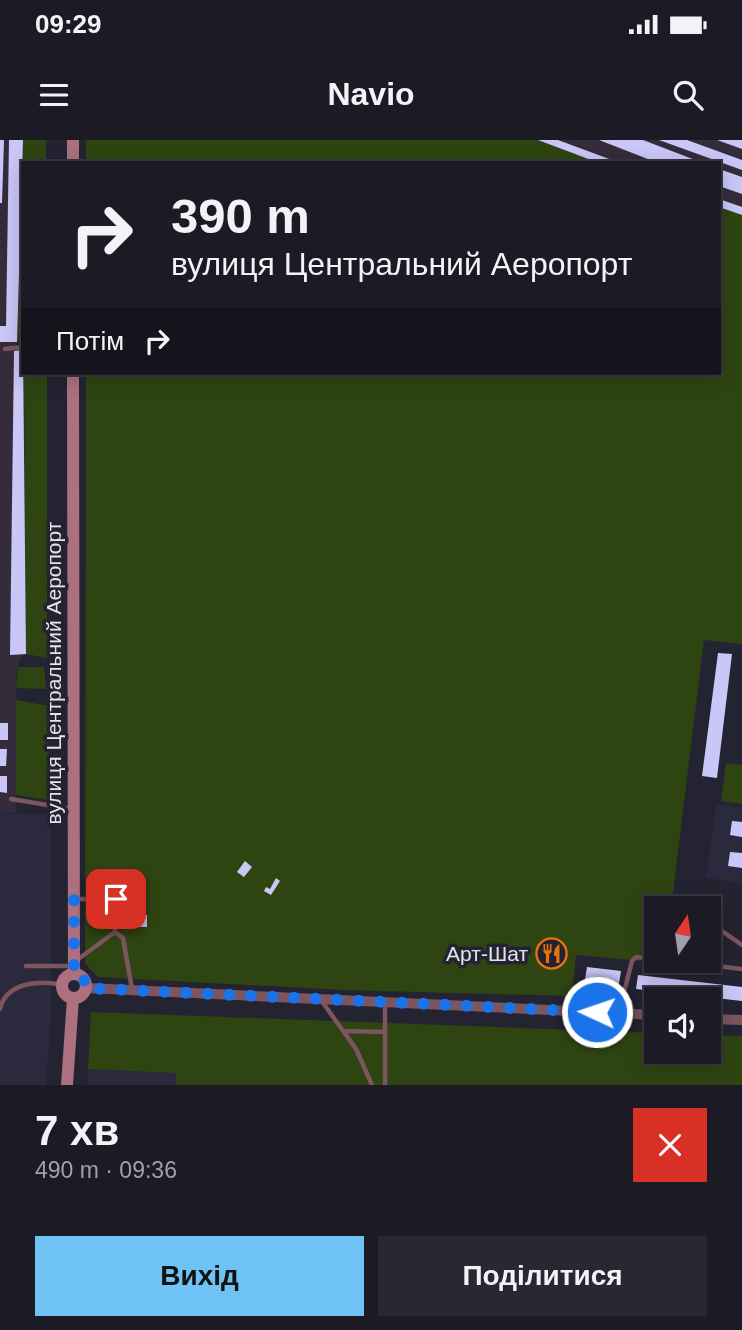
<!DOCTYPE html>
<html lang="uk">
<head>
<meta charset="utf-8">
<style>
  body { margin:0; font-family:Arial,sans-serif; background:#282732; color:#f1f3f6; height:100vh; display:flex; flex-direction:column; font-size:26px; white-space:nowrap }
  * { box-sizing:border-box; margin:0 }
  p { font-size:23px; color:#a0a1a7 }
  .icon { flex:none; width:38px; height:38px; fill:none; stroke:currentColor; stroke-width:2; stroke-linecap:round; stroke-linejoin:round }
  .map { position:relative; height:945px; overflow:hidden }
  .drawer { display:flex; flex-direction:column; background:#1b1a25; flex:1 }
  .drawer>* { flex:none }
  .hud { position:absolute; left:21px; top:21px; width:700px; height:214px; border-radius:0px; box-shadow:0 4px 18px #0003,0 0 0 2px #393842; background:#1b1a25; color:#f1f3f6; overflow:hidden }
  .needle { width:46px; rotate:13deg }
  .tools { position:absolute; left:644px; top:756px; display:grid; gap:14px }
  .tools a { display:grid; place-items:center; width:77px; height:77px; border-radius:0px; background:#1b1a25; box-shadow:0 4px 18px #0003,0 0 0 2px #393842; font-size:35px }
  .pin { position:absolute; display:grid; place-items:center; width:60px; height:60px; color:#fff; margin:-30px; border-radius:14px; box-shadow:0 4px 10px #0006 }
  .me { position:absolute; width:77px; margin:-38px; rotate:273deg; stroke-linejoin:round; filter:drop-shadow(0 0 5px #0008) }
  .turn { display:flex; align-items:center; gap:24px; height:147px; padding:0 35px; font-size:32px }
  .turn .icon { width:91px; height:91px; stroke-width:2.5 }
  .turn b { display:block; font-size:49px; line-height:60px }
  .then { display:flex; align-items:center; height:66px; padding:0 35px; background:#0003; gap:14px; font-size:26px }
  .round { display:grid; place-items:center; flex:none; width:74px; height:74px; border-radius:0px; background:#282732 }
  .head { display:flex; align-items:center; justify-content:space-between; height:119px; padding:0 35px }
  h1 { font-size:42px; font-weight:600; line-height:52px }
  .primary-button { display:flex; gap:14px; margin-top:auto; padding:14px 35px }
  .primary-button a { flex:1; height:80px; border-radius:0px; background:#6fc2f4; color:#111; font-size:28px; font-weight:600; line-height:80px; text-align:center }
  .primary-button a+a { background:#282732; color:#f1f3f6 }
  .status { display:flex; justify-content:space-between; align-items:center; height:49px; padding:0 35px; background:#1b1a25; direction:ltr }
  .status svg { height:19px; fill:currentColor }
  header { display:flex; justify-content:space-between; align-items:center; height:91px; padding:0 35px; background:#1b1a25; font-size:32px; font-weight:600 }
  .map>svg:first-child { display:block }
</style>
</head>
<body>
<div class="status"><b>09:29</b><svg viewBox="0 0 49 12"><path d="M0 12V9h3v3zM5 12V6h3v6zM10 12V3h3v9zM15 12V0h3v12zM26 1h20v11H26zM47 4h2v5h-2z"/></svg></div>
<header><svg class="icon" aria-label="menu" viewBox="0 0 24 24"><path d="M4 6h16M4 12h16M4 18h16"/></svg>Navio<svg class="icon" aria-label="search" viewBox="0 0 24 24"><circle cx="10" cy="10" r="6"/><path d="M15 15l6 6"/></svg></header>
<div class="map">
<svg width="742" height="945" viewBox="0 0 742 945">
  <rect width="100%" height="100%" fill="#242331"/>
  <path fill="#2b293d" d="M716,665L742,668V743L706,738Z
    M0,672L51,675V876L46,945H0Z
    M88,929L177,933L176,945H87Z"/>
  <path fill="#352c3b" d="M0,0H22L16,193L17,207L23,210L24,233L26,514L20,519L16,534V672H0Z
    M537,0H742V75L719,67V23H599Z"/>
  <path fill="#2e4512" d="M23,0H46V23H23V201L17,202Z
    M86,0H537L599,23H86Z
    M719,67L742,75V504L704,500L671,768H656V821H664V823L576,815L572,856L343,850L98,837L85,823L86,233H719Z
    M24,233H47V518L26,514Z
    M18,527H44L46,549L16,548Z
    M16,560L49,566L48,660L16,655Z
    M726,623L742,625V664L721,661Z
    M91,872L656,893V912H709V895L742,896V945H176V933L88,929Z"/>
  <path fill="#c9c6f8" d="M0,0H4L2,63H0Z
    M9,0H23L17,202H0V186H6Z
    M538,0H558L620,23H599Z
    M599,0H643L703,23H658Z
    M659,0H687L742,20V30Z
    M717,0H742V9Z
    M719,29L742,37V54L719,46Z
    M719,59L742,67V75L719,67Z
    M23,210L26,514L10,515L14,211Z
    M718,513L732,514L717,638L702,636Z
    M0,583H8V600H0Z
    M0,609H7L6,626H0Z
    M0,636H7V653L0,652Z
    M732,681L742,682V697L730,695Z
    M730,712L742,713V728L728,726Z
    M245,721L252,727L244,737L237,732Z
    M276,738L280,741L271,755L264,751L266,747L270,749Z
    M107,774L147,775V787L106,786Z
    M540,805L565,811L562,821L538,816Z
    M587,827L621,831L618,850L584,846Z
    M638,835L742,847V861L636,849Z"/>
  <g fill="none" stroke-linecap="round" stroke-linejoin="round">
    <path stroke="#7c555e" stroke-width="4.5" d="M5,209L23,207
      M11,659L72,669
      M76,759H116V774
      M709,782L742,805
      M115,787V792L123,798L132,849
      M77,820L115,792
      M673,821L742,829
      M26,826H71
      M321,860L356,909L372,945
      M0,869C6,842 40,840 62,845
      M619,872L632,821L636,817L656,819
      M344,891L385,892
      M385,945V862"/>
    <path stroke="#7c555e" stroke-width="10" d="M86,848L656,875
      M709,879L742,880"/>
    <path stroke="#ac707e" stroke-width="12" d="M73,23V0
      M73,233L74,834
      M62 846a12 12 0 1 1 24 0a12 12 0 1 1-24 0Z
      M67,945L73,858"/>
  </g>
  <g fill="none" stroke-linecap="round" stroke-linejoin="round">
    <path stroke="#1a73e8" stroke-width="12" stroke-dasharray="0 21.6" d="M116,759H74V834L84,839L86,848L597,872"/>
  </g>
  <defs>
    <symbol id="restaurant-ring" viewBox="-11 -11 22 22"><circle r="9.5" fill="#242331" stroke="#e8710a" stroke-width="1.5"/><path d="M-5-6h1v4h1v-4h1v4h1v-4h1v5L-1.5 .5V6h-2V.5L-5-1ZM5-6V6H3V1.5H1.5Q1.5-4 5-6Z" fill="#e8710a"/></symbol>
  </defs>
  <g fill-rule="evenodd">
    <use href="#restaurant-ring" x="534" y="796" width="35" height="35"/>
  </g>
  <g text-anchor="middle" stroke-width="7" stroke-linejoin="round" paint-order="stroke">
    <g font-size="21" fill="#e4e4ee" stroke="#242331">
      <text transform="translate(54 533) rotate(-90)" y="7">вулиця Центральний Аеропорт</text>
    </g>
    <g font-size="21" fill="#e4e4ee" stroke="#242331" text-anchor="end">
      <text x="528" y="821">Арт-Шат</text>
    </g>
  </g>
</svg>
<div class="tools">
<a><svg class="needle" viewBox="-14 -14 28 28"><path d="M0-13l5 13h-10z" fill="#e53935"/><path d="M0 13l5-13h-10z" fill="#a0a1a7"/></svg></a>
<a><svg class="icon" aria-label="sound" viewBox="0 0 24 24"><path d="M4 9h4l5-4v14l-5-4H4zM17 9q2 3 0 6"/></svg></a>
</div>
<div class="pin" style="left:116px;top:759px;background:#d93025"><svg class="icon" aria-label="arrive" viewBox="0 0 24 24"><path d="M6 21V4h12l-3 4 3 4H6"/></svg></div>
<svg class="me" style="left:597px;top:872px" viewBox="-20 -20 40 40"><circle r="17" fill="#1a73e8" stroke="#fff" stroke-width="3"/><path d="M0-11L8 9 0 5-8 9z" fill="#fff"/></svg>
<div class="hud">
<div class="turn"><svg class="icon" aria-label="right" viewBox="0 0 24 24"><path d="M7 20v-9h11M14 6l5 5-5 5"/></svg><div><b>390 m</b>вулиця Центральний Аеропорт</div></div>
<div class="then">Потім<svg class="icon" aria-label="right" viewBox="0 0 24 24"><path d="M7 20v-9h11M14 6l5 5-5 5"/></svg></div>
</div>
</div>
<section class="drawer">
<div class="head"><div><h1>7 хв</h1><p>490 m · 09:36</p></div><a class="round" style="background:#d93025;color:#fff"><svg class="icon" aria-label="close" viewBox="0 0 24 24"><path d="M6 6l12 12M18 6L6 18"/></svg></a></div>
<div class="primary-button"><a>Вихід</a><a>Поділитися</a></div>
</section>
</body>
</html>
